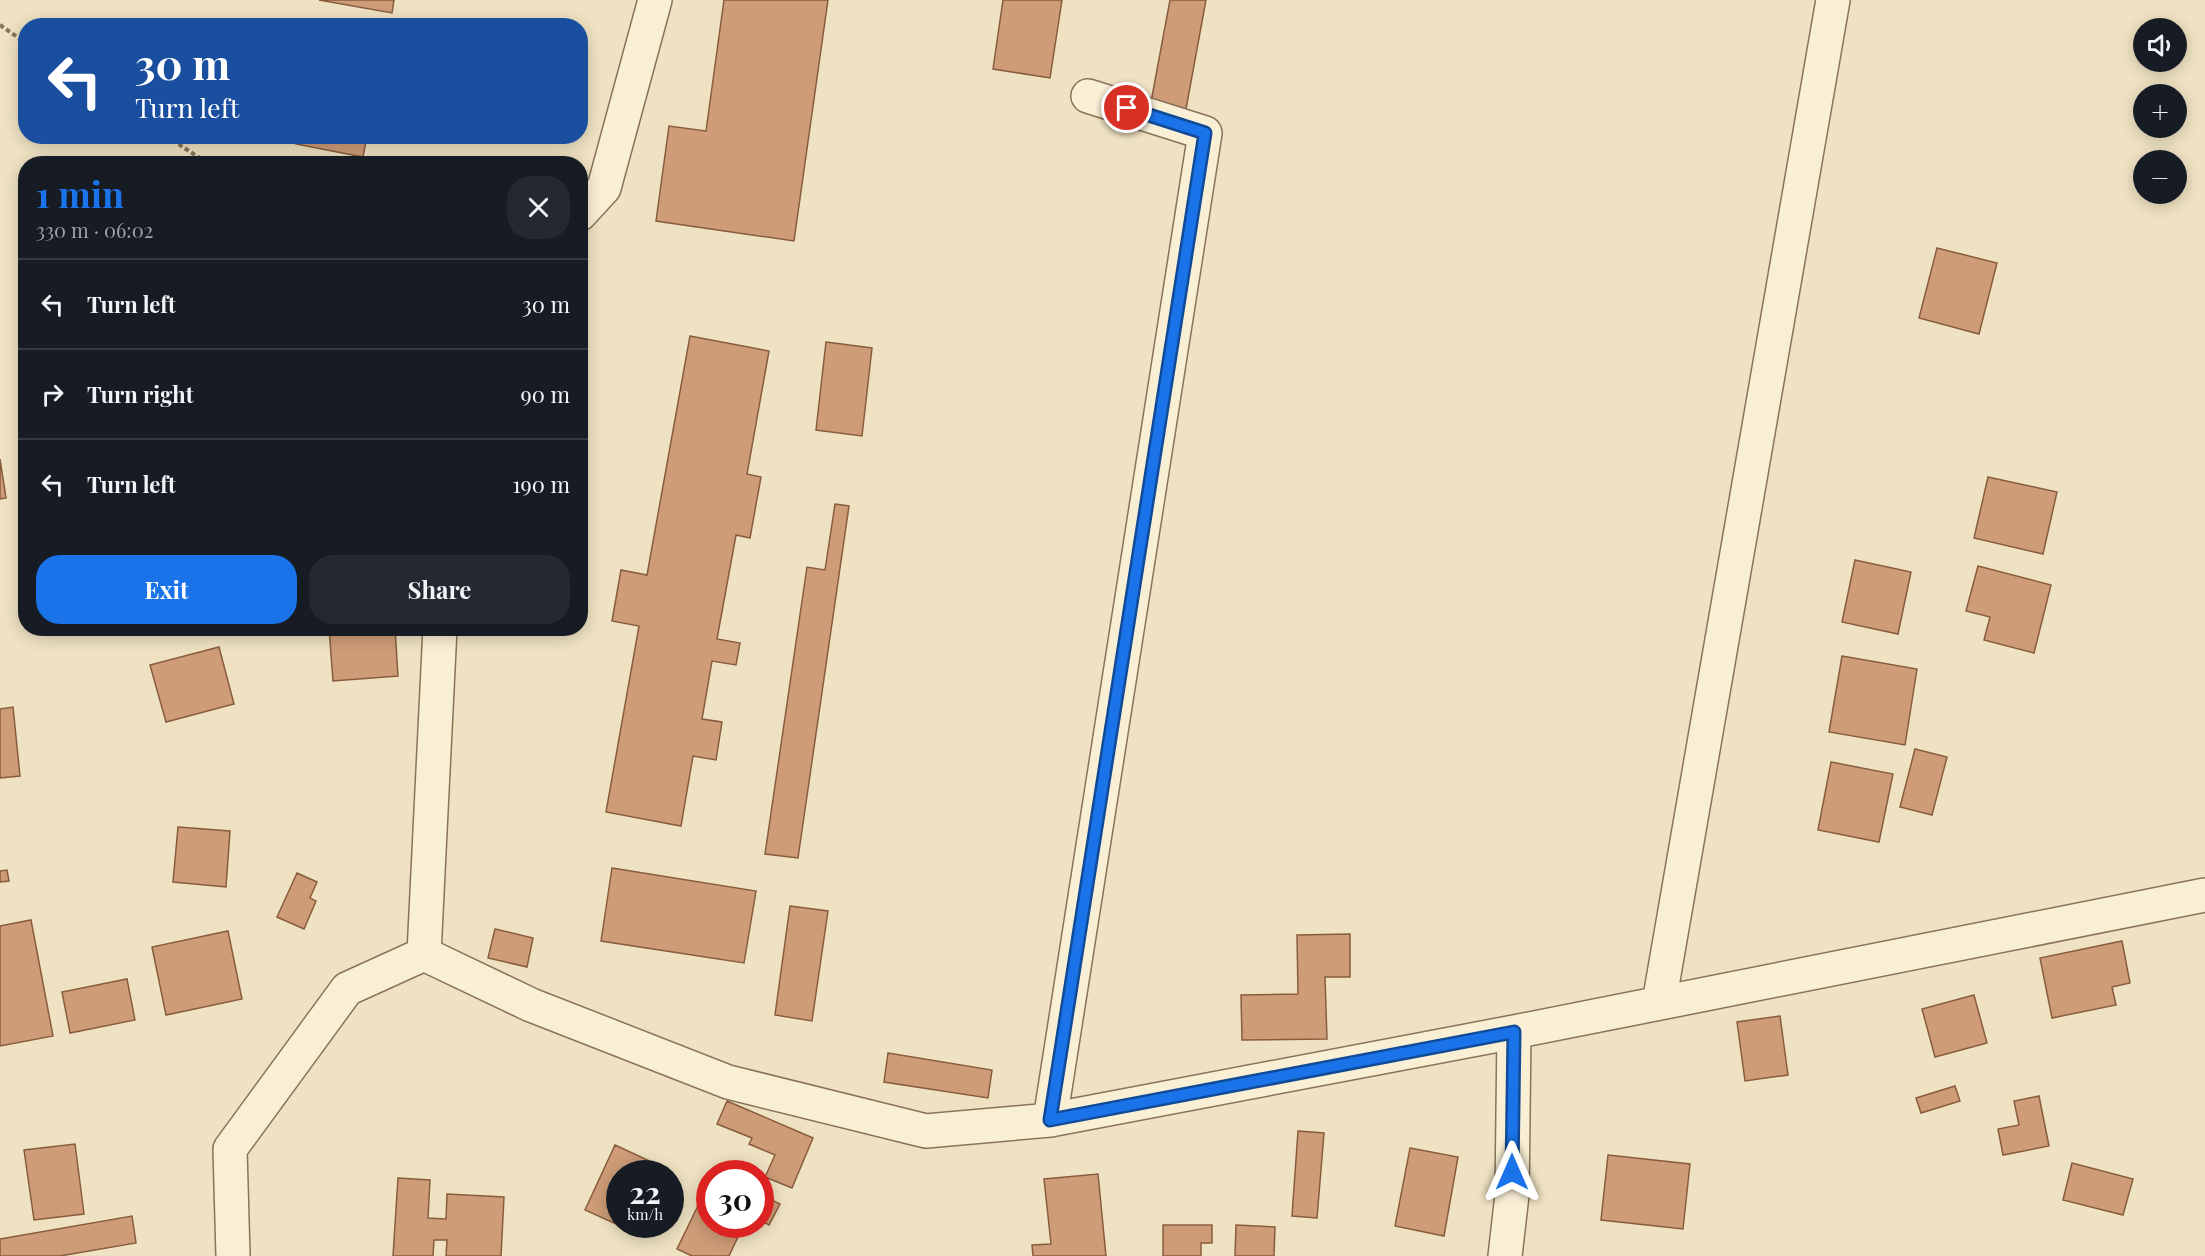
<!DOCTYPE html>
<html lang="en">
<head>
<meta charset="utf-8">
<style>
  body { margin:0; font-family:"Playfair Display",serif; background:#242831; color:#f1f3f6; height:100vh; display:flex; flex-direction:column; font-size:22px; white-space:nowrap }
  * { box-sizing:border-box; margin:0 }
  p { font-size:20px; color:#9ea1a6 }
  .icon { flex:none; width:33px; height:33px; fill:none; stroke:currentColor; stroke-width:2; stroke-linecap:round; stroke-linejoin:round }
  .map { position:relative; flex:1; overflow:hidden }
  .details { position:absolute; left:18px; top:156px; width:570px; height:480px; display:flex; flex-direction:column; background:#171b24; border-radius:24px; box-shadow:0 3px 15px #0003 }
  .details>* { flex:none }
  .banner { position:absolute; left:18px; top:18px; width:570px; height:126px; border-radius:24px; box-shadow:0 3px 15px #0003; background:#1a4fa0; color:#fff; overflow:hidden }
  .buttons { position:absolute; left:2133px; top:18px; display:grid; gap:12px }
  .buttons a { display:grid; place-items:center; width:54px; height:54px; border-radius:50%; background:#171b24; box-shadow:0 3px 15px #0003; font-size:30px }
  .speed { position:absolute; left:606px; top:1160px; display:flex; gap:12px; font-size:30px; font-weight:700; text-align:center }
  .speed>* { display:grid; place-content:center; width:78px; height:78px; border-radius:50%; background:#171b24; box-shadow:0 3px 15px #0003; line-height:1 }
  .speed small { font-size:15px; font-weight:400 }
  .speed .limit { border:9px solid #d22; background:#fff; color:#111 }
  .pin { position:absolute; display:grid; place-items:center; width:51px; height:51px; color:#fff; margin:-26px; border:3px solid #fff; border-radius:50%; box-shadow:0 2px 6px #0007 }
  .me { position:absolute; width:66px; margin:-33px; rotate:0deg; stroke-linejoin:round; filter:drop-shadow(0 0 4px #0008) }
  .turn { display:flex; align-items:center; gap:21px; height:126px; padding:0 18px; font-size:27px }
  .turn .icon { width:78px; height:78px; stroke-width:2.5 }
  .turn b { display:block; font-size:42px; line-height:51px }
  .round { display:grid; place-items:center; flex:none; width:63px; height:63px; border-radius:24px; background:#242831 }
  .headline { display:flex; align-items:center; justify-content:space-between; height:102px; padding:0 18px }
  h1 { font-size:36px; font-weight:700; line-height:45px; color:#1a73e8 }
  .action { display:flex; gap:12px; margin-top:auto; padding:12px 18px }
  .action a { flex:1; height:69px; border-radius:24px; background:#1a73e8; color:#fff; font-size:24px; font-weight:700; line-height:69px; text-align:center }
  .action a+a { background:#242831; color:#f1f3f6 }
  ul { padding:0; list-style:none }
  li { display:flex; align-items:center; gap:18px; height:90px; padding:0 18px; border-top:2px solid #363941 }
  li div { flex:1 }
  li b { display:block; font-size:22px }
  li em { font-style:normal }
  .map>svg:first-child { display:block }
</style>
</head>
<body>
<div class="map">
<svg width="2205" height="1256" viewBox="0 0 2205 1256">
  <rect width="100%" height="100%" fill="#efe2c2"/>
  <path fill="#ce9c77" stroke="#885d3e" stroke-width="1.5" d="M319,0H394L392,13Z
    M724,0H828L794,241L656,221L669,126L706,131Z
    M1003,0H1062L1050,78L993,69Z
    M1170,0H1206L1186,109L1151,102Z
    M298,136H367L363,157L296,144Z
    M1937,248L1997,263L1979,334L1919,318Z
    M690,336L769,351L747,474L761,477L750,538L736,535L717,639L740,643L736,665L712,661L702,719L722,722L716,760L693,756L681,826L606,812L639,626L612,621L621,570L647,575Z
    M826,342L872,348L862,436L816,430Z
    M0,459L6,498L0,499Z
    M1988,477L2057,492L2043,554L1974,538Z
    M835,504L849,506L798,858L765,854L807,567L825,570Z
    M1855,560L1911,572L1898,634L1842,622Z
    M1978,566L2051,585L2034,653L1984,640L1990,617L1966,611Z
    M329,628H395L398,676L333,681Z
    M219,647L234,704L166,722L150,665Z
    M1842,656L1917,669L1905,745L1829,732Z
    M13,707L20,776L0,778V709Z
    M1915,749L1947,757L1932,815L1900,807Z
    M1831,762L1893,774L1879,842L1818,830Z
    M178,827L230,831L226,887L173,882Z
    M612,868L756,891L744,963L601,941Z
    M7,870L9,881L0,882V871Z
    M297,873L317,882L310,898L316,901L304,929L277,917Z
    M790,906L828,911L812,1021L775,1015Z
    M31,920L53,1036L0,1046V926Z
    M495,929L533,938L527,967L488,958Z
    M228,931L242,999L166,1015L152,947Z
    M1350,934V977H1325L1327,1039L1242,1040L1241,995L1298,994L1297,935Z
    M2122,941L2130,983L2112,987L2116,1005L2052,1018L2040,958Z
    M127,979L135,1020L70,1033L62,992Z
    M1974,995L1987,1043L1935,1057L1922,1009Z
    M1780,1016L1788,1075L1745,1081L1737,1022Z
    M888,1053L992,1070L988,1098L884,1082Z
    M1955,1086L1960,1101L1921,1113L1916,1098Z
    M2039,1096L2049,1146L2003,1155L1998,1129L2019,1125L2014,1101Z
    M727,1101L813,1138L792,1188L765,1177L775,1155L749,1144L752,1138L717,1124Z
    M1298,1131L1324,1133L1317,1218L1292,1216Z
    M75,1144L84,1214L34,1220L24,1150Z
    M615,1145L667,1169L665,1173H620V1224H642L638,1234L585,1210Z
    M1410,1148L1458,1157L1444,1236L1395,1226Z
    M1608,1155L1690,1164L1683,1229L1601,1220Z
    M2072,1163L2133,1179L2123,1215L2063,1200Z
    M1098,1174L1106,1256H1033L1032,1245L1051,1244L1044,1179Z
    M398,1178L430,1180L428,1218L446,1219L447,1194L504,1197L501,1256H446L447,1240H434L433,1256H393Z
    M710,1181V1224H744L729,1256H692L677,1249Z
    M760,1194L780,1204L769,1225L760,1220Z
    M132,1216L136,1243L60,1256H0V1239Z
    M1163,1225H1212V1243H1201V1256H1163Z
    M1236,1225L1275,1227L1274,1256H1235Z"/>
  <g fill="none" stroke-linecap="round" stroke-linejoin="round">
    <defs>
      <path id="street" d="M580,214L604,188L655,0
        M424,954L440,628
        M1659,1003L1833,0
        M1050,1120L1205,133L1088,96
        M233,1256L230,1149L347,989L424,954L531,1005L728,1082L926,1131L1050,1120L1514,1032L2205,895
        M1505,1256L1512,1195L1514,1032"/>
    </defs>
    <use href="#street" stroke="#897359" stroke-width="36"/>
    <path stroke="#897359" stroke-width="4" stroke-dasharray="4.5 3" stroke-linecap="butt" d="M0,25L26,43
      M166,136L209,164"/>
    <use href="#street" stroke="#f9efd5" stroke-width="33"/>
  </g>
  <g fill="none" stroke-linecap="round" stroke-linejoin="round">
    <defs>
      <path id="route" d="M1127,108L1205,133L1050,1120L1514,1032L1512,1172"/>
    </defs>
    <use href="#route" stroke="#114b97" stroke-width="15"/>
    <use href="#route" stroke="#1a73e8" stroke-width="10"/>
  </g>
</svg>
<div class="buttons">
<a><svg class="icon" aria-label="sound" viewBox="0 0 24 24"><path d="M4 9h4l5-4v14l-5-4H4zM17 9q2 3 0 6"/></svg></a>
<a>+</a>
<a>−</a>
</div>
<div class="speed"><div>22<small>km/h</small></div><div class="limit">30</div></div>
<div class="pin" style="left:1127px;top:108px;background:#d93025"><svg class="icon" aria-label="arrive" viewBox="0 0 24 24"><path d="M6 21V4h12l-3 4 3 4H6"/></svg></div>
<svg class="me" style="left:1512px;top:1172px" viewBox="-20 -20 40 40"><path d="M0-17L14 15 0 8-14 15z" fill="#1a73e8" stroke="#fff" stroke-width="4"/></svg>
<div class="banner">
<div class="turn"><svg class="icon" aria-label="left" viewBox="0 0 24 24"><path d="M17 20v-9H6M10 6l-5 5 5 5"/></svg><div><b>30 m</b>Turn left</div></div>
</div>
<section class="details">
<div class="headline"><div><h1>1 min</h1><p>330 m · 06:02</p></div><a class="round"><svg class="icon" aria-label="close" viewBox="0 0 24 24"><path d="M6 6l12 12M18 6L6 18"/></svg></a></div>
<ul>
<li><svg class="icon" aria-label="left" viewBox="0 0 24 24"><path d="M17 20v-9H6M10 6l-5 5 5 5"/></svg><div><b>Turn left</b></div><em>30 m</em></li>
<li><svg class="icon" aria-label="right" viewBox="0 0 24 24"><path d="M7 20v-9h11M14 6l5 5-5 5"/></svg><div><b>Turn right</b></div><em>90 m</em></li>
<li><svg class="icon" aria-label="left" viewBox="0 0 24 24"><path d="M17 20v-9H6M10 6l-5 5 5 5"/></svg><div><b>Turn left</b></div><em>190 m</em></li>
</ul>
<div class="action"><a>Exit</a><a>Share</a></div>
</section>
</div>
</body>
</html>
